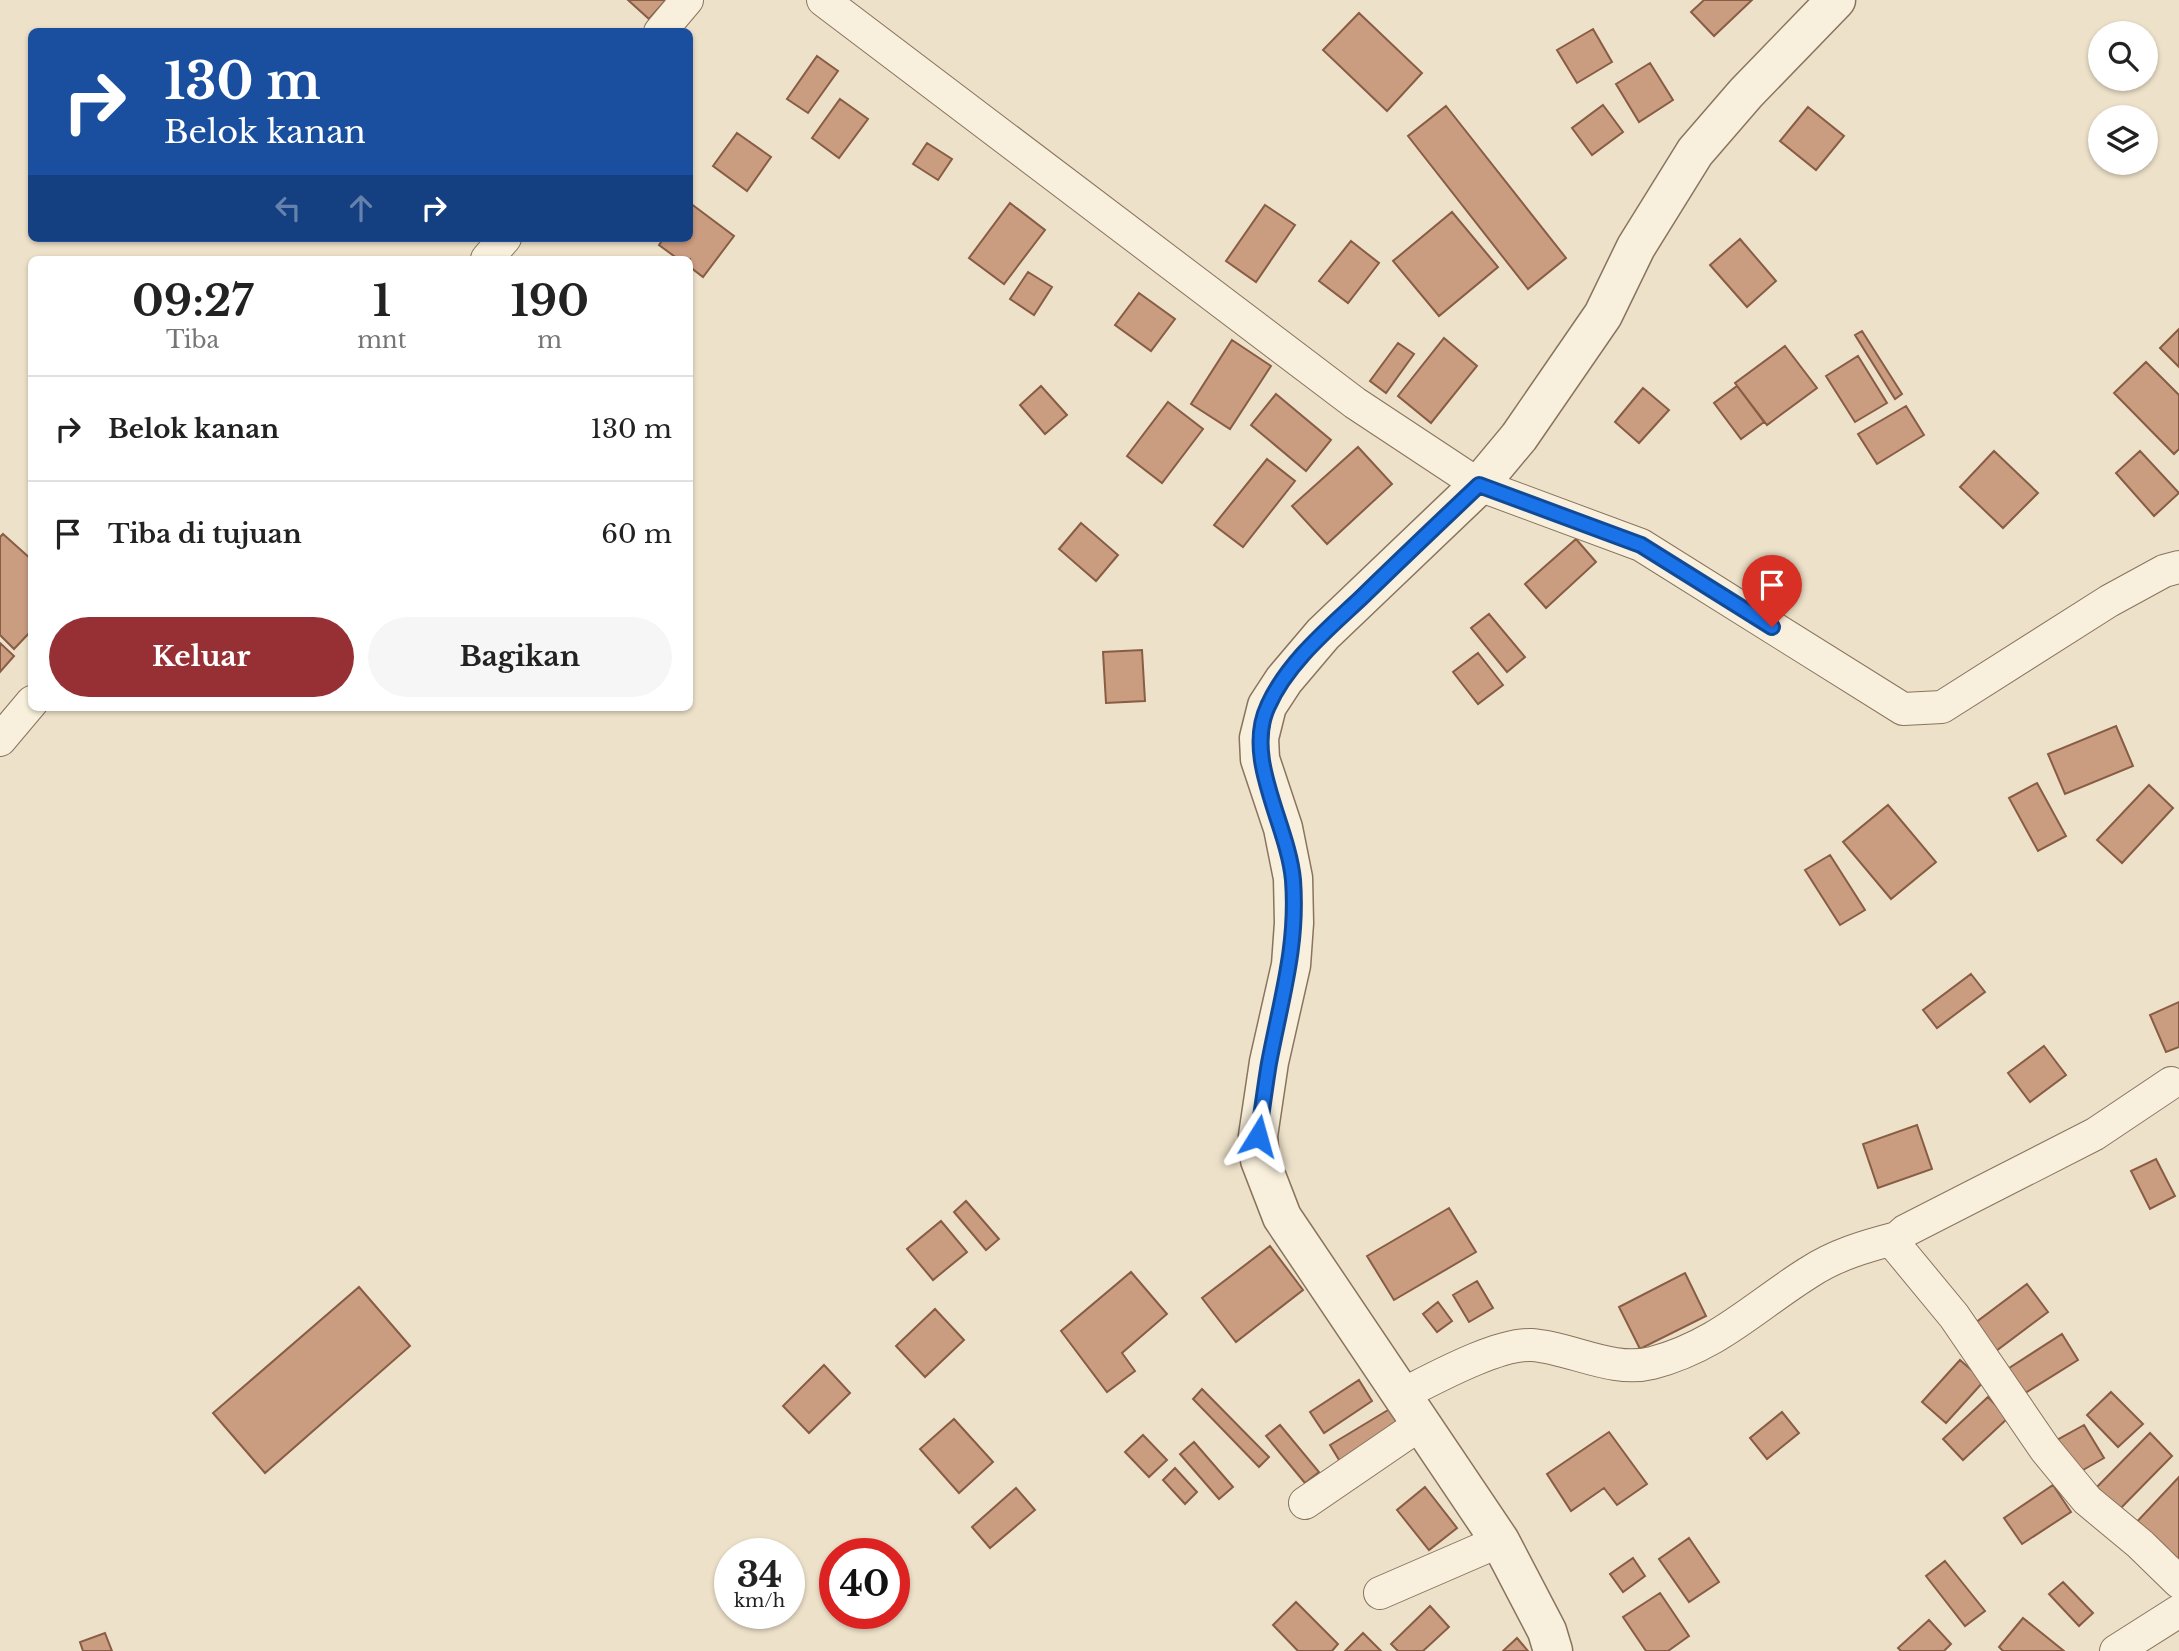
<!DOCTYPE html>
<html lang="id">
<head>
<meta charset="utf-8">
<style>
  body { margin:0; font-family:"Libre Baskerville",serif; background:#f6f6f6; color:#222; height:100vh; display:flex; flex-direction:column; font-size:26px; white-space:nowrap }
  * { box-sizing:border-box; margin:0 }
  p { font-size:23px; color:#767676 }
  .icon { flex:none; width:38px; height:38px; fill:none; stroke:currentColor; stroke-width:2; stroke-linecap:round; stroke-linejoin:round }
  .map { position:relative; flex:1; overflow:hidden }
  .panel { position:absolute; left:28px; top:256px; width:665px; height:455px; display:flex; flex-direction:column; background:#fff; border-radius:10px; box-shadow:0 2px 5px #0004 }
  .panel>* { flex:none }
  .hud { position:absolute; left:28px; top:28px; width:665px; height:214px; border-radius:10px; box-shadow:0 2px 5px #0004; background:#1a4fa0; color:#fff; overflow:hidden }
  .controls { position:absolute; left:2088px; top:21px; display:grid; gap:14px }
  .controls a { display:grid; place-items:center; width:70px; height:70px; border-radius:50%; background:#fff; box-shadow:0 2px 5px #0004; font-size:35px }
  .speed { position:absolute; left:714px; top:1538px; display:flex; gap:14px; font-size:35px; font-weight:700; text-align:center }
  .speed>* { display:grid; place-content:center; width:91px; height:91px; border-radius:50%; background:#fff; box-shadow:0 2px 5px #0004; line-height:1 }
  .speed small { font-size:18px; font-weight:400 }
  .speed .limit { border:10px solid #d22; background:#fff; color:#111 }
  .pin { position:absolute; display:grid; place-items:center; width:60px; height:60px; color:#fff; margin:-72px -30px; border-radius:50% 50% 50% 0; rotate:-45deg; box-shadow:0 0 7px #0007 }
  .pin .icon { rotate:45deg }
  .me { position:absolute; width:77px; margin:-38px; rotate:8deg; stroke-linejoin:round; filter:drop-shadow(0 0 5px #0008) }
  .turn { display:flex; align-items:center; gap:24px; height:147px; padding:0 21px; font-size:32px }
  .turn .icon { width:91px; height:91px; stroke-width:2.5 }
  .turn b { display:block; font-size:49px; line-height:60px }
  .lanes { display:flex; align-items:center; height:66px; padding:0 21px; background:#0003; justify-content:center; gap:35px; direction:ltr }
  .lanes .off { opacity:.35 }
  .eta { display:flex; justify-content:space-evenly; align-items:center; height:119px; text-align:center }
  .eta b { font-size:42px; font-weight:800; line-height:49px }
  .primary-button { display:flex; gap:14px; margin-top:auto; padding:14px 21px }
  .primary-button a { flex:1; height:80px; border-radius:42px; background:#973034; color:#fff; font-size:28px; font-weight:800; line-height:80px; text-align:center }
  .primary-button a+a { background:#f6f6f6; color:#222 }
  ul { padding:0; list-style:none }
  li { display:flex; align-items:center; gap:21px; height:105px; padding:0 21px; border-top:2px solid #e0e0e0 }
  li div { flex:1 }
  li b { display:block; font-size:26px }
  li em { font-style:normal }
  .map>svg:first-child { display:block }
</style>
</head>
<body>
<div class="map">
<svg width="2179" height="1651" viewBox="0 0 2179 1651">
  <rect width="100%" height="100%" fill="#ede1c9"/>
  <path fill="#ca9c80" stroke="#885d44" stroke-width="2" d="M628,0H666L649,19Z
    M1704,0H1752L1714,36L1691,12Z
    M1359,13L1422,73L1387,111L1323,50Z
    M1593,29L1612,62L1577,83L1557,50Z
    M817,56L838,71L808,113L787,99Z
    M1650,63L1673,100L1639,122L1616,84Z
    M840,99L868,119L839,158L812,138Z
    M1603,105L1623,132L1592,155L1572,128Z
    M1446,106L1566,258L1528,289L1408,136Z
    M1808,107L1844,136L1816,170L1780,141Z
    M737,133L771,157L747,191L713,166Z
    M927,143L952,159L938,180L913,164Z
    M690,203L734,236L703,277L690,267V259H678L659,245L664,238H690Z
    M1010,203L1045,230L1004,284L969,258Z
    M1265,205L1295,225L1256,282L1226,261Z
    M1452,212L1498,267L1439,316L1393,261Z
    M1740,239L1776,281L1747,307L1710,265Z
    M1351,241L1379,263L1348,303L1319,281Z
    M1028,272L1052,287L1034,315L1010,299Z
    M1139,293L1175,319L1151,351L1115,325Z
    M2179,329V367L2160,348Z
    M1862,331L1902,394L1895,399L1855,335Z
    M1444,338L1477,366L1431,423L1398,396Z
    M1232,340L1271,366L1230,429L1191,404Z
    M1398,343L1414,354L1386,393L1370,381Z
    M1785,346L1817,388L1767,425L1735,383Z
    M1858,356L1887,403L1855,422L1826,376Z
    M2146,362L2179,395V449L2174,454L2114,393Z
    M1041,386L1067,415L1045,434L1020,405Z
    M1737,386L1764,422L1741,439L1714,403Z
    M1643,388L1669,410L1639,443L1615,422Z
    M1276,394L1331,440L1306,471L1251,425Z
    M1168,402L1203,429L1162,483L1127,456Z
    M1906,406L1924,435L1877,464L1858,434Z
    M1358,447L1392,484L1327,544L1292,506Z
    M1994,451L2038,493L2003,528L1960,487Z
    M2140,451L2179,493L2154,516L2116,473Z
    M1267,459L1295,481L1243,547L1214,525Z
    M1081,523L1118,555L1096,581L1059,549Z
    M3,534L32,560V630L14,649L0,635V537Z
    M1576,539L1596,562L1546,608L1525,584Z
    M1489,614L1525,657L1507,672L1471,628Z
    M0,643L14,656L0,672Z
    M1142,650L1145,701L1106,703L1103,652Z
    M1478,653L1503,685L1478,704L1453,672Z
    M2116,726L2133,766L2065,794L2048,754Z
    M2037,783L2066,836L2038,851L2009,798Z
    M2149,785L2173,808L2122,863L2097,840Z
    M1888,805L1936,862L1891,899L1843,842Z
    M1830,855L1865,910L1840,925L1805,870Z
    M1971,974L1985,992L1937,1028L1923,1010Z
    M2179,1002V1047L2166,1052L2150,1015Z
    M2044,1046L2066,1075L2030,1102L2008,1073Z
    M1917,1125L1932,1169L1878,1188L1863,1144Z
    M2156,1159L2175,1196L2150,1209L2131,1171Z
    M966,1201L999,1239L986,1250L954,1212Z
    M1449,1208L1476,1252L1394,1300L1367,1256Z
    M941,1221L967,1252L933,1280L907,1249Z
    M1270,1246L1303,1290L1236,1342L1202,1298Z
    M1131,1272L1167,1314L1122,1353L1135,1371L1107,1392L1061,1331Z
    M1685,1273L1706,1316L1640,1349L1619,1307Z
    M1477,1281L1493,1308L1469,1322L1453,1295Z
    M2027,1284L2048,1312L1988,1357L1967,1329Z
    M359,1287L410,1346L265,1473L213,1413Z
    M1438,1302L1452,1321L1437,1332L1423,1314Z
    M935,1309L964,1340L925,1377L896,1346Z
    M2062,1334L2078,1360L2022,1395L2006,1370Z
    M1960,1360L1984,1381L1946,1423L1922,1402Z
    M824,1365L850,1393L809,1433L783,1406Z
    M1359,1380L1372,1401L1324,1433L1310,1412Z
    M1202,1389L1269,1457L1259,1467L1193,1399Z
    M2111,1392L2143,1424L2118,1447L2087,1415Z
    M1988,1397L2008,1418L1963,1460L1943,1439Z
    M1393,1407L1407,1429L1344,1468L1330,1445Z
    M1782,1412L1799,1433L1767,1459L1750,1438Z
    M954,1419L993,1462L959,1493L920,1449Z
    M1280,1425L1319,1472L1305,1483L1266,1436Z
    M2084,1425L2104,1458L2076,1474L2057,1440Z
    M1609,1432L1647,1484L1617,1505L1604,1488L1571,1511L1547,1474Z
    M2150,1433L2172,1456L2113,1516L2090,1494Z
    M1143,1435L1167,1460L1149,1477L1125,1452Z
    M1194,1442L1233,1487L1219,1499L1180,1454Z
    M1175,1468L1197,1492L1185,1504L1163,1480Z
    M2179,1477V1571L2132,1527Z
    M2053,1485L2071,1512L2022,1544L2004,1518Z
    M1425,1487L1457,1528L1429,1550L1397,1510Z
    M1016,1488L1035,1510L990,1548L972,1527Z
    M1689,1538L1719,1582L1689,1602L1659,1559Z
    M1633,1558L1645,1576L1623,1592L1610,1574Z
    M1945,1561L1985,1611L1965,1626L1926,1576Z
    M2063,1582L2093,1613L2079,1626L2049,1594Z
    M1660,1593L1689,1636L1668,1651H1646L1623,1617Z
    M1296,1602L1338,1644L1332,1651H1298L1273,1625Z
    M1430,1606L1449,1627L1423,1651H1398L1391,1644Z
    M2023,1618L2064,1651H2003L1999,1647Z
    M1929,1620L1951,1644L1944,1651H1901L1898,1648Z
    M105,1633L112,1651H83L80,1642Z
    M1363,1633L1381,1651H1345Z
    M1517,1638L1528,1651H1503Z"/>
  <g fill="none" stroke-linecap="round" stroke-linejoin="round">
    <defs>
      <path id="minor" d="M823,0L1355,403L1479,485L1641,545L1903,709L1942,707L2109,601L2164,571L2179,567
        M660,32L687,0
        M487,259L505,238
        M0,740L32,702
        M2171,1083L2095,1134L1905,1231L1897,1238V1247L1954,1316L2045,1449L2087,1500L2140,1544L2179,1582
        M1403,1394C1433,1379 1498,1343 1532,1345C1572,1348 1612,1373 1652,1363C1717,1346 1754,1307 1808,1273C1835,1255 1866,1246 1897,1238
        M1305,1503L1422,1423
        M1380,1593L1500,1541
        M2116,1651L2179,1611"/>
      <path id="tertiary" d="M1553,1651L1547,1631L1500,1541L1282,1217L1260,1160L1258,1136L1269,1062L1291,965L1294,923L1293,878L1283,828L1260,759L1259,738L1267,706L1284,680L1323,634L1479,485L1519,437L1603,315L1636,247L1695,152L1746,93L1836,0"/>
    </defs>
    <use href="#minor" stroke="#89745e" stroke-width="34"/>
    <use href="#tertiary" stroke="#89745e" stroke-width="41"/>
    <use href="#minor" stroke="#f8efdc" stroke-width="32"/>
    <use href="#tertiary" stroke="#f8efdc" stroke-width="38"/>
  </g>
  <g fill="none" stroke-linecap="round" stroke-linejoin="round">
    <defs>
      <path id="route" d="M1258,1136C1262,1112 1265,1087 1269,1063C1281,999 1298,946 1293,880C1288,824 1243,759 1268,706C1287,663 1328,629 1361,598C1400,560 1440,522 1479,485L1641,545L1772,627"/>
    </defs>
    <use href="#route" stroke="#114b97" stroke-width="18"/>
    <use href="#route" stroke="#1a73e8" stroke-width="12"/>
  </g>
</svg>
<div class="controls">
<a><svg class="icon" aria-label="search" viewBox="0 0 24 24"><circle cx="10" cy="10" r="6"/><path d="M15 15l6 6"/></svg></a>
<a><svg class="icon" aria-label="layers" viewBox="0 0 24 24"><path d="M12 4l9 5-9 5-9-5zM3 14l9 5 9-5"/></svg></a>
</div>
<div class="speed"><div>34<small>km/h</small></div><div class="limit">40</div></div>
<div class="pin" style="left:1772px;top:627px;background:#d93025"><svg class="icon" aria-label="arrive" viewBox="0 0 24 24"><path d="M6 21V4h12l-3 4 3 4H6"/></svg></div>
<svg class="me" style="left:1258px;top:1136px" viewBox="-20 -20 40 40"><path d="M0-17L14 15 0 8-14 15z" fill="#1a73e8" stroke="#fff" stroke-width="4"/></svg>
<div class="hud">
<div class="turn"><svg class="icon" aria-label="right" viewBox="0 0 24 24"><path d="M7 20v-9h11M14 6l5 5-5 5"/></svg><div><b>130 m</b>Belok kanan</div></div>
<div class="lanes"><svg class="icon off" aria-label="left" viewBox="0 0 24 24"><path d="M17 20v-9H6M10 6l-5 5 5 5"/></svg><svg class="icon off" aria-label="ahead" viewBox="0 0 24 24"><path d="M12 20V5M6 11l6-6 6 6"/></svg><svg class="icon" aria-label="right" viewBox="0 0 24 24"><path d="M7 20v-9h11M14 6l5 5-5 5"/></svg></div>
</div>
<section class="panel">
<div class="eta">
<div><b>09:27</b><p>Tiba</p></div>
<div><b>1</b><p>mnt</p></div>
<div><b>190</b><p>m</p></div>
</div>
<ul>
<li><svg class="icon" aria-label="right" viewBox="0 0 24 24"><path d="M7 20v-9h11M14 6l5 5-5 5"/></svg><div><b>Belok kanan</b></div><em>130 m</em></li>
<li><svg class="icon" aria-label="arrive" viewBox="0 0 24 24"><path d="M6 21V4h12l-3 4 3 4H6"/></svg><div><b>Tiba di tujuan</b></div><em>60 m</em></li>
</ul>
<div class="primary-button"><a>Keluar</a><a>Bagikan</a></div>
</section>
</div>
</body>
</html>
